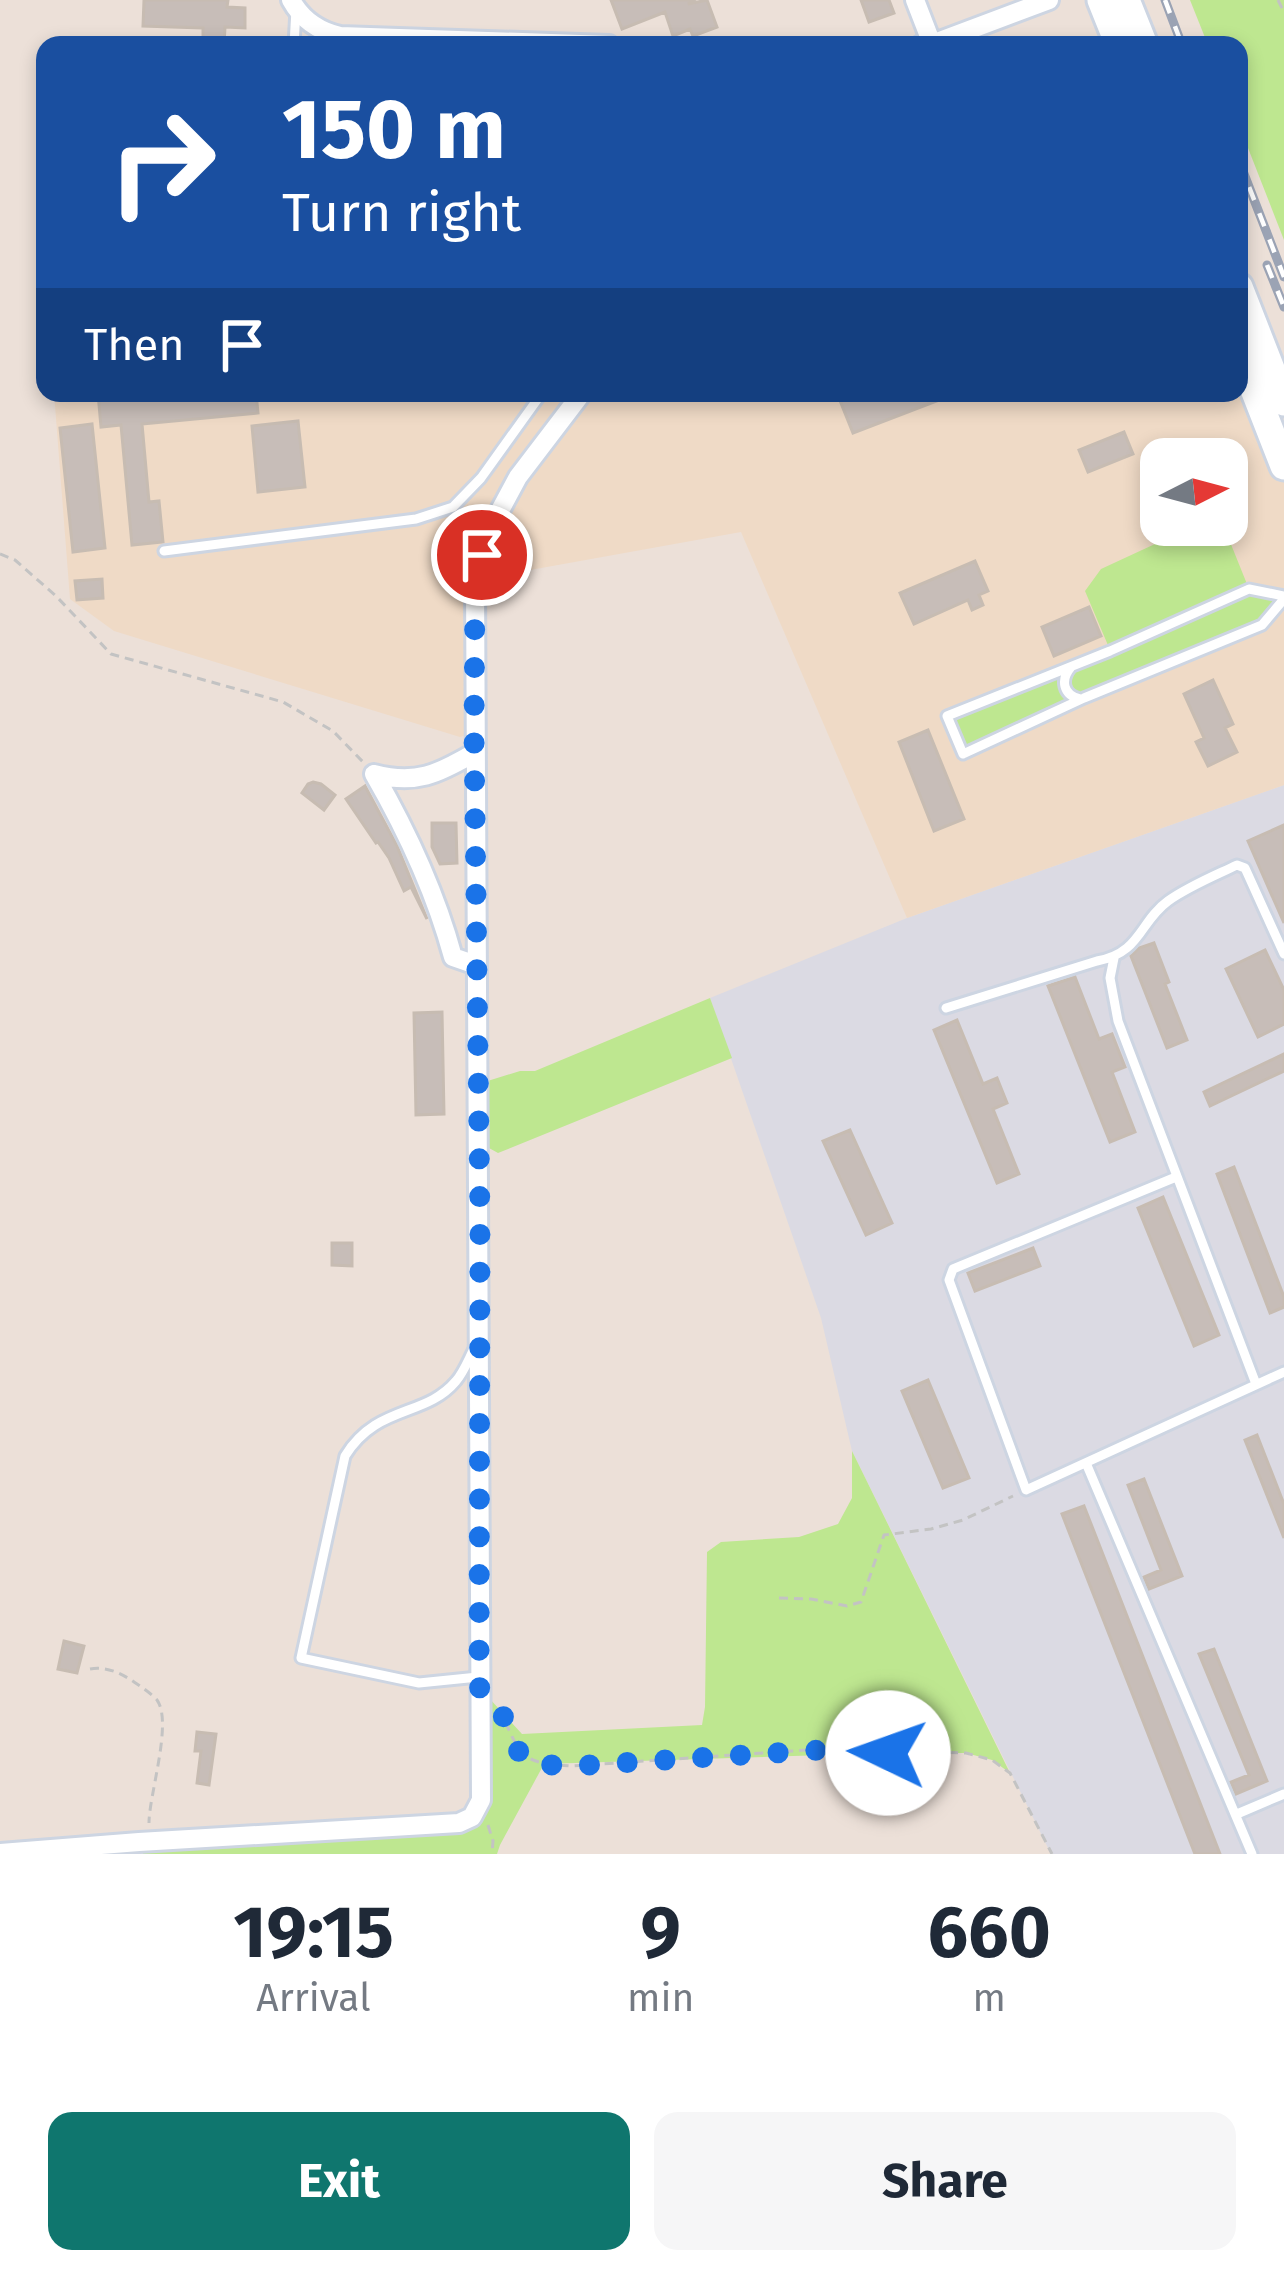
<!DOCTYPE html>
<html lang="en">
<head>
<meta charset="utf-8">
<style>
  body { margin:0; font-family:"Fira Sans",sans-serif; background:#f6f6f7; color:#1f2937; height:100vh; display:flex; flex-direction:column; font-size:45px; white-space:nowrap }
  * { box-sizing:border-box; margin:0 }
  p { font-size:39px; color:#747a83 }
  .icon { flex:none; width:66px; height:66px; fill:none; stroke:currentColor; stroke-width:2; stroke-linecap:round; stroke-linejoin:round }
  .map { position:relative; height:1854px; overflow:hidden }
  .sheet { display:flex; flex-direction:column; background:#fff; flex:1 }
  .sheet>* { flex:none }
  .guide { position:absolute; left:36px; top:36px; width:1212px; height:366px; border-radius:24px; box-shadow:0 6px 18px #0003; background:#1a4fa0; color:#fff; overflow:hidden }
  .needle { width:78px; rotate:84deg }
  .controls { position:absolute; left:1140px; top:438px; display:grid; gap:24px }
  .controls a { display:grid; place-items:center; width:108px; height:108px; border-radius:24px; background:#fff; box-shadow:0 6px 18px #0003; font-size:60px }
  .pin { position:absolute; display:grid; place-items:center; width:102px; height:102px; color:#fff; margin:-51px; border:6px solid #fff; border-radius:50%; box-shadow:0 3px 12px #0007 }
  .me { position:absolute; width:132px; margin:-66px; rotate:273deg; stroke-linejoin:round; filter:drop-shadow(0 0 9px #0008) }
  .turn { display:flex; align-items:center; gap:42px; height:252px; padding:0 48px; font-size:54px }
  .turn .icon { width:156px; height:156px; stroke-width:2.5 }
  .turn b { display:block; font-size:84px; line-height:102px }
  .then { display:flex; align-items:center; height:114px; padding:0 48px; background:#0003; gap:24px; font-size:45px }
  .eta { display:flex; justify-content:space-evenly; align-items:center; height:204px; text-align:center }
  .eta b { font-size:72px; font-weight:700; line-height:84px }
  .action { display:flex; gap:24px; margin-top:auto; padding:24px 48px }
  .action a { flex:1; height:138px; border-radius:24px; background:#0f766e; color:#fff; font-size:48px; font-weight:700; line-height:138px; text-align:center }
  .action a+a { background:#f6f6f7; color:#1f2937 }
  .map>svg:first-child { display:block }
</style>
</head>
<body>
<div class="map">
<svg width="1284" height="1854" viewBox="0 0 1284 1854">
  <rect width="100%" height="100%" fill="#ece0d8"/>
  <path fill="#dbdae3" d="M1284,785V1854H1051L852,1451L821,1318L710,998L907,918Z"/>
  <path fill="#efdac6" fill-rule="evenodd" d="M1239,351L1284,466V785L907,918L741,532L475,580L474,733L460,737L114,631L70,599L54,393H1239ZM1161,459H1227V525H1161Z"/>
  <path fill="#bee790" d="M1190,0H1284V240L1239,125V45H1208Z
    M1196,525L1224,527L1249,589L1284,596L1262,625L963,754L947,716L1110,650L1085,591L1101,569Z
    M710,998L732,1058L498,1153L480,1143L478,1084L520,1071H535Z
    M852,1451L1010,1773L992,1760L966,1753H888L544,1764L500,1845L497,1854H143L139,1842L472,1817L479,1687L522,1734L702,1725L705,1707L707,1552L721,1542L799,1537L838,1524L852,1498Z"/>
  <path fill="#c7bdb8" stroke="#c7bcb2" stroke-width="3" d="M144,0H228L227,7L245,8V28L225,27L224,45H203V28L143,26Z
    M611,0H694L688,4L707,0L717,27L693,36L690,29L673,36L665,12L622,29Z
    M861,0H889L894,13L869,22Z
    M98,393H256L258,413L142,424L149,502L159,501L163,542L132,545L121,425L101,427Z
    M852,393H955V394L853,433L839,398Z
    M298,421L305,487L258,492L252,426Z
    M92,424L105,548L73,552L60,428Z
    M1124,432L1133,454L1088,472L1079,450Z
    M975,561L988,591L979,595L983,605L972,610L968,600L914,624L900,593Z
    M102,579L103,598L77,600L75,581Z
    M1089,607L1101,636L1054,656L1042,627Z
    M1213,680L1233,724L1225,728L1237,752L1208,766L1196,742L1204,738L1184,694Z
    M928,730L964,819L934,831L899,742Z
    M313,782L321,784L335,795L324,810L302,793L308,784Z
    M365,786L397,846L427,919L411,887L404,891L389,858L378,842L376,843L346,799Z
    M432,823H456L457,863L440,864L432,847Z
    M1284,825V923L1248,841Z
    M1154,943L1169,982L1165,984L1187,1040L1167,1048L1131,956L1139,948Z
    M1265,950L1284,990V1024L1258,1037L1226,969Z
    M1075,977L1099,1039L1112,1034L1125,1067L1112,1072L1135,1132L1110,1142L1048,986Z
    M442,1012L444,1114L416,1115L414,1013Z
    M957,1020L983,1084L997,1078L1007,1103L993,1109L1019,1174L997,1183L934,1030Z
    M1284,1054V1071L1210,1106L1204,1092Z
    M850,1130L892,1223L866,1235L823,1141Z
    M1234,1167L1284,1297V1307L1270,1313L1217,1174Z
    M1163,1197L1219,1335L1194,1346L1138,1208Z
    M332,1243H352V1266L332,1265Z
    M1033,1248L1040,1266L975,1291L968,1273Z
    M928,1380L969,1478L943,1488L902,1391Z
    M1257,1435L1284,1504V1538L1245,1440Z
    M1144,1479L1182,1576L1149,1589L1144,1577L1161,1570L1128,1485Z
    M1084,1506L1220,1854H1195L1062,1514Z
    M64,1641L84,1646L77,1673L58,1669Z
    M1214,1649L1267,1781L1236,1794L1231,1782L1249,1775L1199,1654Z
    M197,1732L216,1734L209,1785L197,1783L201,1751H195Z"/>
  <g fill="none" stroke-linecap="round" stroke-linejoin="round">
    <defs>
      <path id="lane" d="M294,45L296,10
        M164,551L416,519L453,507L481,478L542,393
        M1284,596L1249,589L1110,651L947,716L963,754L1084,698L1262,625L1284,599
        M1071,667C1060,680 1063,695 1080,699
        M1114,958L1110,978L1118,1021L1256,1384
        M946,1008L1097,961C1141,953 1139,922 1168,901C1189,886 1214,876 1237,865L1245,868L1284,954
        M1176,1177L953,1269L949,1280L1026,1490L1284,1372
        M475,1347C469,1358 464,1372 456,1381C425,1418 377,1404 345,1456L301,1658L419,1683L478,1677
        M1086,1463L1252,1854
        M1237,1814L1284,1794"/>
      <path id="street" d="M291,0C302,20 318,31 340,36L609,45
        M915,0L932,44
        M921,45L932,44L1049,0
        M374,774C408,833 435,891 453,957L476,965
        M374,774C416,785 438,774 474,753
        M0,1853L139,1842L459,1823L472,1817L481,1800L475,580L489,531L518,477L582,393"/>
      <path id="secondary" d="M1101,0L1119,45
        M1126,0L1144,45
        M1239,287L1284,402
        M1239,351L1284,466"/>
    </defs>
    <use href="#lane" stroke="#cdd5e2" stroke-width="15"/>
    <use href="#street" stroke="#cdd5e2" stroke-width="24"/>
    <use href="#secondary" stroke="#cdd5e2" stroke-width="33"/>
    <path stroke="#c3c3c3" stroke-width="3" stroke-dasharray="9 6" stroke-linecap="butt" d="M1278,0L1284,12
      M0,554L15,560L56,596L111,654L283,702L333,731L363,762
      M779,1598L811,1599L847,1606L861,1602L884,1535L931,1529L963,1520L1013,1496
      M90,1669C106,1666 121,1673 134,1682C140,1686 152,1694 157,1700C173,1722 149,1795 149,1823
      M499,1709C522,1755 516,1763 572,1766L821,1749L966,1753L992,1760L1010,1773L1052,1854
      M488,1825L493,1841L492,1854"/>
    <use href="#lane" stroke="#fff" stroke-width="9"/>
    <use href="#street" stroke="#fff" stroke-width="18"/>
    <use href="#secondary" stroke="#fff" stroke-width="27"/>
    <defs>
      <path id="rail" d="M1165,0L1182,45
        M1239,161L1284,277
        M1267,265L1284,307"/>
    </defs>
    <use href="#rail" stroke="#9ba3b4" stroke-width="9"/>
    <use href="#rail" stroke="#fff" stroke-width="4.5" stroke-dasharray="14" stroke-linecap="butt"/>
  </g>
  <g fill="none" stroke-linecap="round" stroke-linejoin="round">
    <path stroke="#1a73e8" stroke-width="21" stroke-dasharray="0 37.8" d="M482,555L475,580L474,733L480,1220L479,1687L500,1709L519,1752L534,1764L572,1766L821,1750L888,1753"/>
  </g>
</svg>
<div class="controls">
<a><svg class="needle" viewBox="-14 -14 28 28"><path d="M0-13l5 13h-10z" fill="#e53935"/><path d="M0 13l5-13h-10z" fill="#747a83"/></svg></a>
</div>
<div class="pin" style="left:482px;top:555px;background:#d93025"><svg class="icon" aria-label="arrive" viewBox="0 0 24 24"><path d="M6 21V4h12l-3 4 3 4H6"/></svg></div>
<svg class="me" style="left:888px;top:1753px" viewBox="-20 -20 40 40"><circle r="19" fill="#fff"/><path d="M0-13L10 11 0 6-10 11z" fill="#1a73e8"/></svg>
<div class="guide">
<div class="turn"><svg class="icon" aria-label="right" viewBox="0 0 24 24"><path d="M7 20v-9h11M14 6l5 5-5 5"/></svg><div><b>150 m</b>Turn right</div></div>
<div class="then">Then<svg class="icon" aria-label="arrive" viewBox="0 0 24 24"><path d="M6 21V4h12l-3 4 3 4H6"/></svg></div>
</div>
</div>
<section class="sheet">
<div class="eta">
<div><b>19:15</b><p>Arrival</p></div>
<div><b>9</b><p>min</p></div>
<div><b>660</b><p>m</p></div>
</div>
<div class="action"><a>Exit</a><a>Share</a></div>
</section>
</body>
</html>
